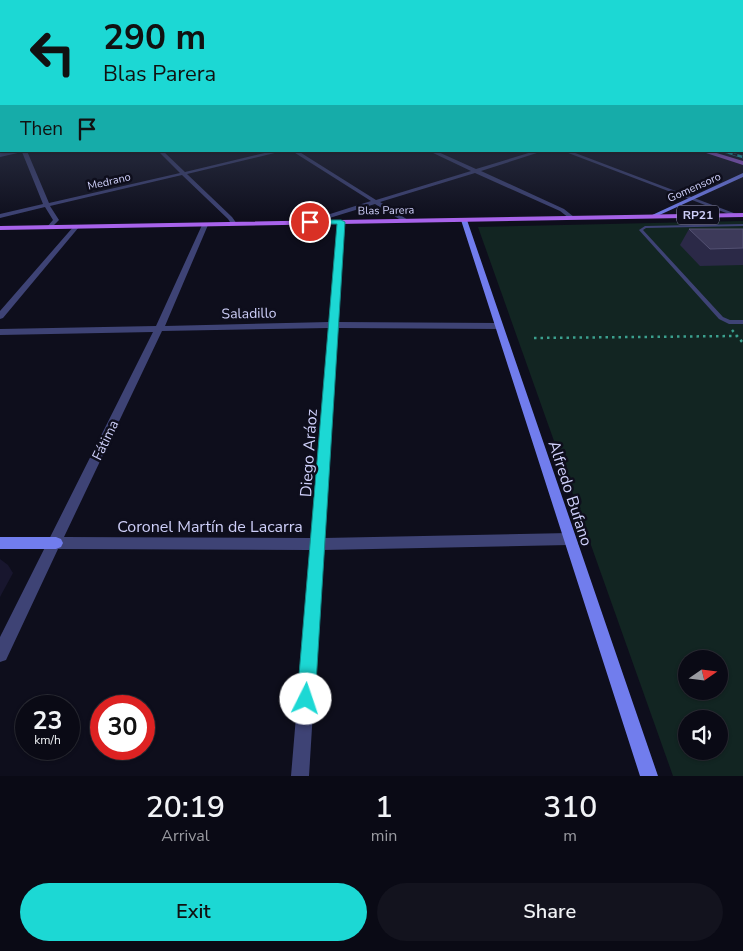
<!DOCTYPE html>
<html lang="en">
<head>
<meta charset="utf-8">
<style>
  body { margin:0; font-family:"Nunito Sans",sans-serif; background:#13131e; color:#f1f3f6; height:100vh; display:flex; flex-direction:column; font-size:19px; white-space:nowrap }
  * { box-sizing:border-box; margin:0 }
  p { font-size:16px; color:#999aa0 }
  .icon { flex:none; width:28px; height:28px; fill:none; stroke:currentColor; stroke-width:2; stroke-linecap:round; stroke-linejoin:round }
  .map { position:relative; height:776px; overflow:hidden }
  .sheet { display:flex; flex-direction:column; background:#0a0a15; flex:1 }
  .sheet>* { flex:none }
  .guide { position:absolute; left:0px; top:0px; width:744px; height:152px; box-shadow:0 1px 4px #0004,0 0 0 1px #2a2b34; background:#1cd8d4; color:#111; overflow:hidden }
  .needle { width:32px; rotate:76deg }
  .controls { position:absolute; left:678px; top:650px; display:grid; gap:10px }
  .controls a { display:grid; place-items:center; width:50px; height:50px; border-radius:50%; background:#0a0a15; box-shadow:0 1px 4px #0004,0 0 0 1px #2a2b34; font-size:25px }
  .speed { position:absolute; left:15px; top:695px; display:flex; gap:10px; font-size:25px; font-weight:700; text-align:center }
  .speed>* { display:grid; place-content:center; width:65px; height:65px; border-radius:50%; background:#0a0a15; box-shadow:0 1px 4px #0004,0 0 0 1px #2a2b34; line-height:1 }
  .speed small { font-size:12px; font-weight:400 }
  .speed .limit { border:8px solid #d22; background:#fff; color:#111 }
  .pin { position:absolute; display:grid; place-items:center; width:42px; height:42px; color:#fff; margin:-21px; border:2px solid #fff; border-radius:50%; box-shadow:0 1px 5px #0007 }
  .me { position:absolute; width:55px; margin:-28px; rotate:4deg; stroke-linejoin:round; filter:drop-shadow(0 0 4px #0008) }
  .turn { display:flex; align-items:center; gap:18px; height:105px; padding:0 20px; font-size:22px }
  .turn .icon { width:65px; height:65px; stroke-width:2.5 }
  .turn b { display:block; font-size:35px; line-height:42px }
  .then { display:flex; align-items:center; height:48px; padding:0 20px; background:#0003; gap:10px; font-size:19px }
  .eta { display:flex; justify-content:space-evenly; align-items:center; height:85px; text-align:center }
  .eta b { font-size:30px; font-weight:600; line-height:35px }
  .button { display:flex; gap:10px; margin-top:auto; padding:10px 20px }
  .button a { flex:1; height:58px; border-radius:30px; background:#1cd8d4; color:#111; font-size:20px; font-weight:600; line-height:58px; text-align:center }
  .button a+a { background:#13131e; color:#f1f3f6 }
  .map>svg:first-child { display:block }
</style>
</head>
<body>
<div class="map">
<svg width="743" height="776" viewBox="0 0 743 776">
  <rect width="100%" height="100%" fill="#0e0e1c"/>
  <path fill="#122522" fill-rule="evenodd" d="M743,221V776H673L478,227ZM686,659H719V691H686ZM686,719H719V751H686Z"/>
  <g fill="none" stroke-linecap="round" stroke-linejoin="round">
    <path stroke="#3ba08e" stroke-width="2.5" stroke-dasharray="2.5 4" stroke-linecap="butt" d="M732,330L743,343
      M534,338L737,336"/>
    <path fill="#3e4375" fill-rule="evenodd" d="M743,224V226L646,228L643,230L723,317L730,320H743V324H729L719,319L639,230L645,226Z"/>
    <path fill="#3e4375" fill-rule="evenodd" d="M0,112H1V114H0Z
      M742,117H743V119H742Z
      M742,148H743V151H742Z
      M12,151H27L49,203L180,173L158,151H163L185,172L273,151H283L187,174L232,217L237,224L236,225H232L228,219L182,175L50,206L59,220L50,229L47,227L53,220L45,207L0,218V214L43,204L22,152L0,157V153Z
      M292,151H298L376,200L471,171L429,151H436L476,169L535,151H543L481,171L564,209L574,217L569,218L560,211L475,173L380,202L408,220V222H404L375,204L310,224L307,222L308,221L371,201Z
      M563,151H570L739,215L734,216Z
      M341,220L344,222L338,322L499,323L503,326L499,329L338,328L324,538L569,533L574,535L576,539L574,543L569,545L323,550L309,776H291L310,550L58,549L6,660L0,662V637L153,332L0,335V329L156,326L202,225L205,223L208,225L165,326L329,322L338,222ZM329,328L311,538L64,537L162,331Z
      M74,226L79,227L3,318L0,319V311Z"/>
    <path fill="#717ded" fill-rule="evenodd" d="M743,173V177L655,217L650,216Z
      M462,219L467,220L658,776H640L461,220Z
      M0,537H56L61,539L63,543L61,547L56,549H0Z"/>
    <path fill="#a863eb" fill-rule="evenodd" d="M700,151H710L743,161V165Z
      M743,213V217L0,230V226Z"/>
    <defs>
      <path id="rail" d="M723,151L743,157"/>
    </defs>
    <use href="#rail" stroke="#1cd8d4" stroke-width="2.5"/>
    <use href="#rail" stroke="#0e0e1c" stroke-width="2" stroke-dasharray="5" stroke-linecap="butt"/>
  </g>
  <path fill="#2b2947" d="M689,229H743V265L700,266L680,245Z"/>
  <path fill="#18162e" d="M0,559L8,565L13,573L0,597Z"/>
  <path fill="#3d3a5a" stroke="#545273" d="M689,229H743V248L710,249Z"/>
  <linearGradient id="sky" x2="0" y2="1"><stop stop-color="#08080f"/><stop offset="0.51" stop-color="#30364b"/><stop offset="1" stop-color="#30364b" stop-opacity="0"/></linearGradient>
  <rect width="743" height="220" fill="url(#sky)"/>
  <path fill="#1cd8d4" stroke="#128c8a" d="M310,220H341L345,222L315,699L313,705L306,708L299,705L297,699L337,224H307L306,222Z"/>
  <g text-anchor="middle" stroke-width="5" stroke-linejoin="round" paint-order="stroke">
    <g font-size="11" fill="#cecff9" stroke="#0e0e1c">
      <text transform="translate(109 181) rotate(-13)" y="4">Medrano</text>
      <text transform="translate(694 187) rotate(-24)" y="4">Gomensoro</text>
      <text transform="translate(386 210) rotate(-1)" y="4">Blas Parera</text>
    </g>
    <rect fill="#0e0e1c" stroke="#9495b7" stroke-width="1" x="677" y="205.5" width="42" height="19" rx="4"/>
    <g font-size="12" font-weight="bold" fill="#cecff9">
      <text x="698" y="219">RP21</text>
    </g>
    <g font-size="14" fill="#cecff9" stroke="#0e0e1c">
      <text transform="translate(249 313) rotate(-1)" y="5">Saladillo</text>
      <text transform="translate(105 440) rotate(-64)" y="5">Fátima</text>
    </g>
    <g font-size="16" fill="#cecff9" stroke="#0e0e1c">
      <text transform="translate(308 453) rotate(-86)" y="6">Diego Aráoz</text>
      <text transform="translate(571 493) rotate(72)" y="6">Alfredo Bufano</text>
      <text x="210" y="532">Coronel Martín de Lacarra</text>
    </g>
  </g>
</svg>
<div class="controls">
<a><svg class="needle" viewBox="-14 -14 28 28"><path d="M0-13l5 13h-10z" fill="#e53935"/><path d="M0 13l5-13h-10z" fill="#999aa0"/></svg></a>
<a><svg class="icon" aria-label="sound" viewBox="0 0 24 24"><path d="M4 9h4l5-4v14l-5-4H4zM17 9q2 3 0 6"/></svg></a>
</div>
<div class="speed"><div>23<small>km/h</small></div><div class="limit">30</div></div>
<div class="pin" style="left:310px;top:222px;background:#d93025"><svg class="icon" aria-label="arrive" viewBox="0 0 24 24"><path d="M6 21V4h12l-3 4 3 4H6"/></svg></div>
<svg class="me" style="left:306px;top:699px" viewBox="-20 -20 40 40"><circle r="19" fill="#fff"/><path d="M0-13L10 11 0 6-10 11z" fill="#1cd8d4"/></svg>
<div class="guide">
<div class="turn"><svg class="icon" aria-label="left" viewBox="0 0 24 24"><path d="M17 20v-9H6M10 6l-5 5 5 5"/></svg><div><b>290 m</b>Blas Parera</div></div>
<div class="then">Then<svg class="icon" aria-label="arrive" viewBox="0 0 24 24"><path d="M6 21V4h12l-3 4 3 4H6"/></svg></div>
</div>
</div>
<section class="sheet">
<div class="eta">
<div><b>20:19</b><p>Arrival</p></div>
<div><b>1</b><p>min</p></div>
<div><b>310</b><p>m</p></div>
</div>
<div class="button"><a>Exit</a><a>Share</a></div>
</section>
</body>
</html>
